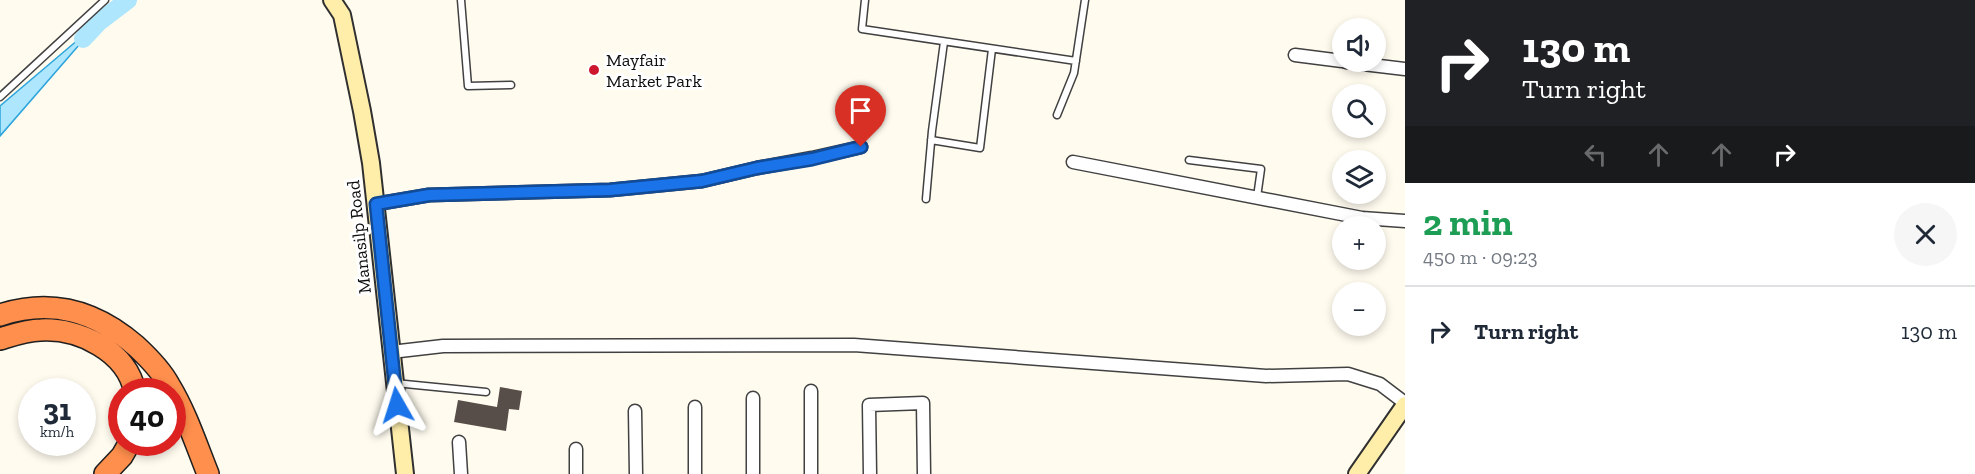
<!DOCTYPE html>
<html lang="en">
<head>
<meta charset="utf-8">
<style>
  body { margin:0; font-family:"Zilla Slab",serif; background:#f6f6f7; color:#1f2937; height:100vh; display:flex; flex-direction:column; font-size:22px; white-space:nowrap }
  * { box-sizing:border-box; margin:0 }
  p { font-size:20px; color:#747a83 }
  .icon { flex:none; width:33px; height:33px; fill:none; stroke:currentColor; stroke-width:2; stroke-linecap:round; stroke-linejoin:round }
  .map { position:relative; flex:1; overflow:hidden }
  .side { display:flex; flex-direction:column; background:#fff; width:570px }
  .side>* { flex:none }
  .guide { background:#202124; color:#fff; overflow:hidden }
  .buttons { position:absolute; left:1332px; top:18px; display:grid; gap:12px }
  .buttons a { display:grid; place-items:center; width:54px; height:54px; border-radius:50%; background:#fff; box-shadow:0 3px 9px #0003; font-size:30px }
  .speed { position:absolute; left:18px; top:378px; display:flex; gap:12px; font-size:30px; font-weight:700; text-align:center }
  .speed>* { display:grid; place-content:center; width:78px; height:78px; border-radius:50%; background:#fff; box-shadow:0 3px 9px #0003; line-height:1 }
  .speed small { font-size:15px; font-weight:400 }
  .speed .limit { border:9px solid #d22; background:#fff; color:#111 }
  .pin { position:absolute; display:grid; place-items:center; width:51px; height:51px; color:#fff; margin:-62px -26px; border-radius:50% 50% 50% 0; rotate:-45deg; box-shadow:0 0 6px #0007 }
  .pin .icon { rotate:45deg }
  .me { position:absolute; width:66px; margin:-33px; rotate:354deg; stroke-linejoin:round; filter:drop-shadow(0 0 4px #0008) }
  .turn { display:flex; align-items:center; gap:21px; height:126px; padding:0 18px; font-size:27px }
  .turn .icon { width:78px; height:78px; stroke-width:2.5 }
  .turn b { display:block; font-size:42px; line-height:51px }
  .lanes { display:flex; align-items:center; height:57px; padding:0 18px; background:#0003; justify-content:center; gap:30px; direction:ltr }
  .lanes .off { opacity:.35 }
  .round { display:grid; place-items:center; flex:none; width:63px; height:63px; border-radius:32px; background:#f6f6f7 }
  .headline { display:flex; align-items:center; justify-content:space-between; height:102px; padding:0 18px }
  h1 { font-size:36px; font-weight:700; line-height:45px; color:#1e9e55 }
  ul { padding:0; list-style:none }
  li { display:flex; align-items:center; gap:18px; height:90px; padding:0 18px; border-top:2px solid #e0e1e3 }
  li div { flex:1 }
  li b { display:block; font-size:22px }
  li em { font-style:normal }
  main { display:flex; flex:1; min-height:0 }
  .map>svg:first-child { display:block }
</style>
</head>
<body>
<main>
<div class="map">
<svg width="1405" height="474" viewBox="0 0 1405 474">
  <rect width="100%" height="100%" fill="#fffbef"/>
  <path fill="#aee6fd" stroke="#2da5dc" stroke-width="1.5" d="M99,22L0,136V106Z"/>
  <g fill="none" stroke-linecap="round" stroke-linejoin="round">
    <path stroke="#aee6fd" stroke-width="18" d="M83,39L99,22L128,0"/>
  </g>
  <path fill="#584e49" d="M500,387L522,391L519,410L509,409L506,431L454,422L458,400L497,407Z"/>
  <g fill="none" stroke-linecap="round" stroke-linejoin="round">
    <defs>
      <path id="lane" d="M461,0L468,86L511,85
        M865,0L862,29L1076,61
        M0,97L105,0
        M1057,115L1074,73L1085,0
        M931,140L980,148L992,49
        M1189,160L1261,169L1257,197
        M926,199L932,131L944,42
        M395,383L486,392"/>
      <path id="street" d="M1295,55L1342,61
        M1346,62L1405,69
        M1073,162L1362,218L1405,221
        M376,204L429,195L610,190L702,181L757,168L812,158L861,147
        M391,352L443,346L854,345L1266,376L1348,374L1380,384L1405,403
        M811,391V474
        M753,398V474
        M695,407V474
        M635,411L636,474
        M459,442L461,474
        M576,449V474
        M870,474L869,405L923,403L924,474"/>
      <path id="secondary" d="M332,0L342,15L362,111L371,163L405,474
        M1357,474L1405,405"/>
      <path id="highway" d="M0,315C52,298 96,311 136,346C149,358 161,370 169,385C186,413 196,444 208,474
        M0,339C13,335 27,330 41,330C79,328 127,351 135,392
        M105,474L122,456L130,442"/>
    </defs>
    <use href="#lane" stroke="#414141" stroke-width="9"/>
    <use href="#street" stroke="#414141" stroke-width="15"/>
    <use href="#secondary" stroke="#303030" stroke-width="20"/>
    <use href="#highway" stroke="#1f1f1f" stroke-width="24"/>
    <use href="#lane" stroke="#fff" stroke-width="6"/>
    <use href="#street" stroke="#fff" stroke-width="12"/>
    <use href="#secondary" stroke="#fea" stroke-width="16"/>
    <use href="#highway" stroke="#ff8f4d" stroke-width="21"/>
  </g>
  <g fill="none" stroke-linecap="round" stroke-linejoin="round">
    <defs>
      <path id="route" d="M397,405L376,204L429,195L610,190L702,181L757,168L812,159L861,147"/>
    </defs>
    <use href="#route" stroke="#114b97" stroke-width="15"/>
    <use href="#route" stroke="#1a73e8" stroke-width="10"/>
  </g>
  <circle fill="#ce172f" stroke="#fff" stroke-width="2" cx="594" cy="70" r="6"/>
  <g text-anchor="middle" stroke-width="6" stroke-linejoin="round" paint-order="stroke">
    <g font-size="18" fill="#0e0e0e" stroke="#fff" text-anchor="start">
      <text x="606" y="66">Mayfair<tspan x="606" dy="21">Market Park</tspan></text>
    </g>
    <g font-size="18" fill="#0e0e0e" stroke="#fff">
      <text transform="translate(359 237) rotate(-96)" y="6">Manasilp Road</text>
    </g>
  </g>
</svg>
<div class="buttons">
<a><svg class="icon" aria-label="sound" viewBox="0 0 24 24"><path d="M4 9h4l5-4v14l-5-4H4zM17 9q2 3 0 6"/></svg></a>
<a><svg class="icon" aria-label="search" viewBox="0 0 24 24"><circle cx="10" cy="10" r="6"/><path d="M15 15l6 6"/></svg></a>
<a><svg class="icon" aria-label="layers" viewBox="0 0 24 24"><path d="M12 4l9 5-9 5-9-5zM3 14l9 5 9-5"/></svg></a>
<a>+</a>
<a>−</a>
</div>
<div class="speed"><div>31<small>km/h</small></div><div class="limit">40</div></div>
<div class="pin" style="left:861px;top:147px;background:#d93025"><svg class="icon" aria-label="arrive" viewBox="0 0 24 24"><path d="M6 21V4h12l-3 4 3 4H6"/></svg></div>
<svg class="me" style="left:397px;top:405px" viewBox="-20 -20 40 40"><path d="M0-17L14 15 0 8-14 15z" fill="#1a73e8" stroke="#fff" stroke-width="4"/></svg>
</div>
<section class="side">
<div class="guide">
<div class="turn"><svg class="icon" aria-label="right" viewBox="0 0 24 24"><path d="M7 20v-9h11M14 6l5 5-5 5"/></svg><div><b>130 m</b>Turn right</div></div>
<div class="lanes"><svg class="icon off" aria-label="left" viewBox="0 0 24 24"><path d="M17 20v-9H6M10 6l-5 5 5 5"/></svg><svg class="icon off" aria-label="ahead" viewBox="0 0 24 24"><path d="M12 20V5M6 11l6-6 6 6"/></svg><svg class="icon off" aria-label="ahead" viewBox="0 0 24 24"><path d="M12 20V5M6 11l6-6 6 6"/></svg><svg class="icon" aria-label="right" viewBox="0 0 24 24"><path d="M7 20v-9h11M14 6l5 5-5 5"/></svg></div>
</div>
<div class="headline"><div><h1>2 min</h1><p>450 m · 09:23</p></div><a class="round"><svg class="icon" aria-label="close" viewBox="0 0 24 24"><path d="M6 6l12 12M18 6L6 18"/></svg></a></div>
<ul>
<li><svg class="icon" aria-label="right" viewBox="0 0 24 24"><path d="M7 20v-9h11M14 6l5 5-5 5"/></svg><div><b>Turn right</b></div><em>130 m</em></li>
</ul>
</section>
</main>
</body>
</html>
